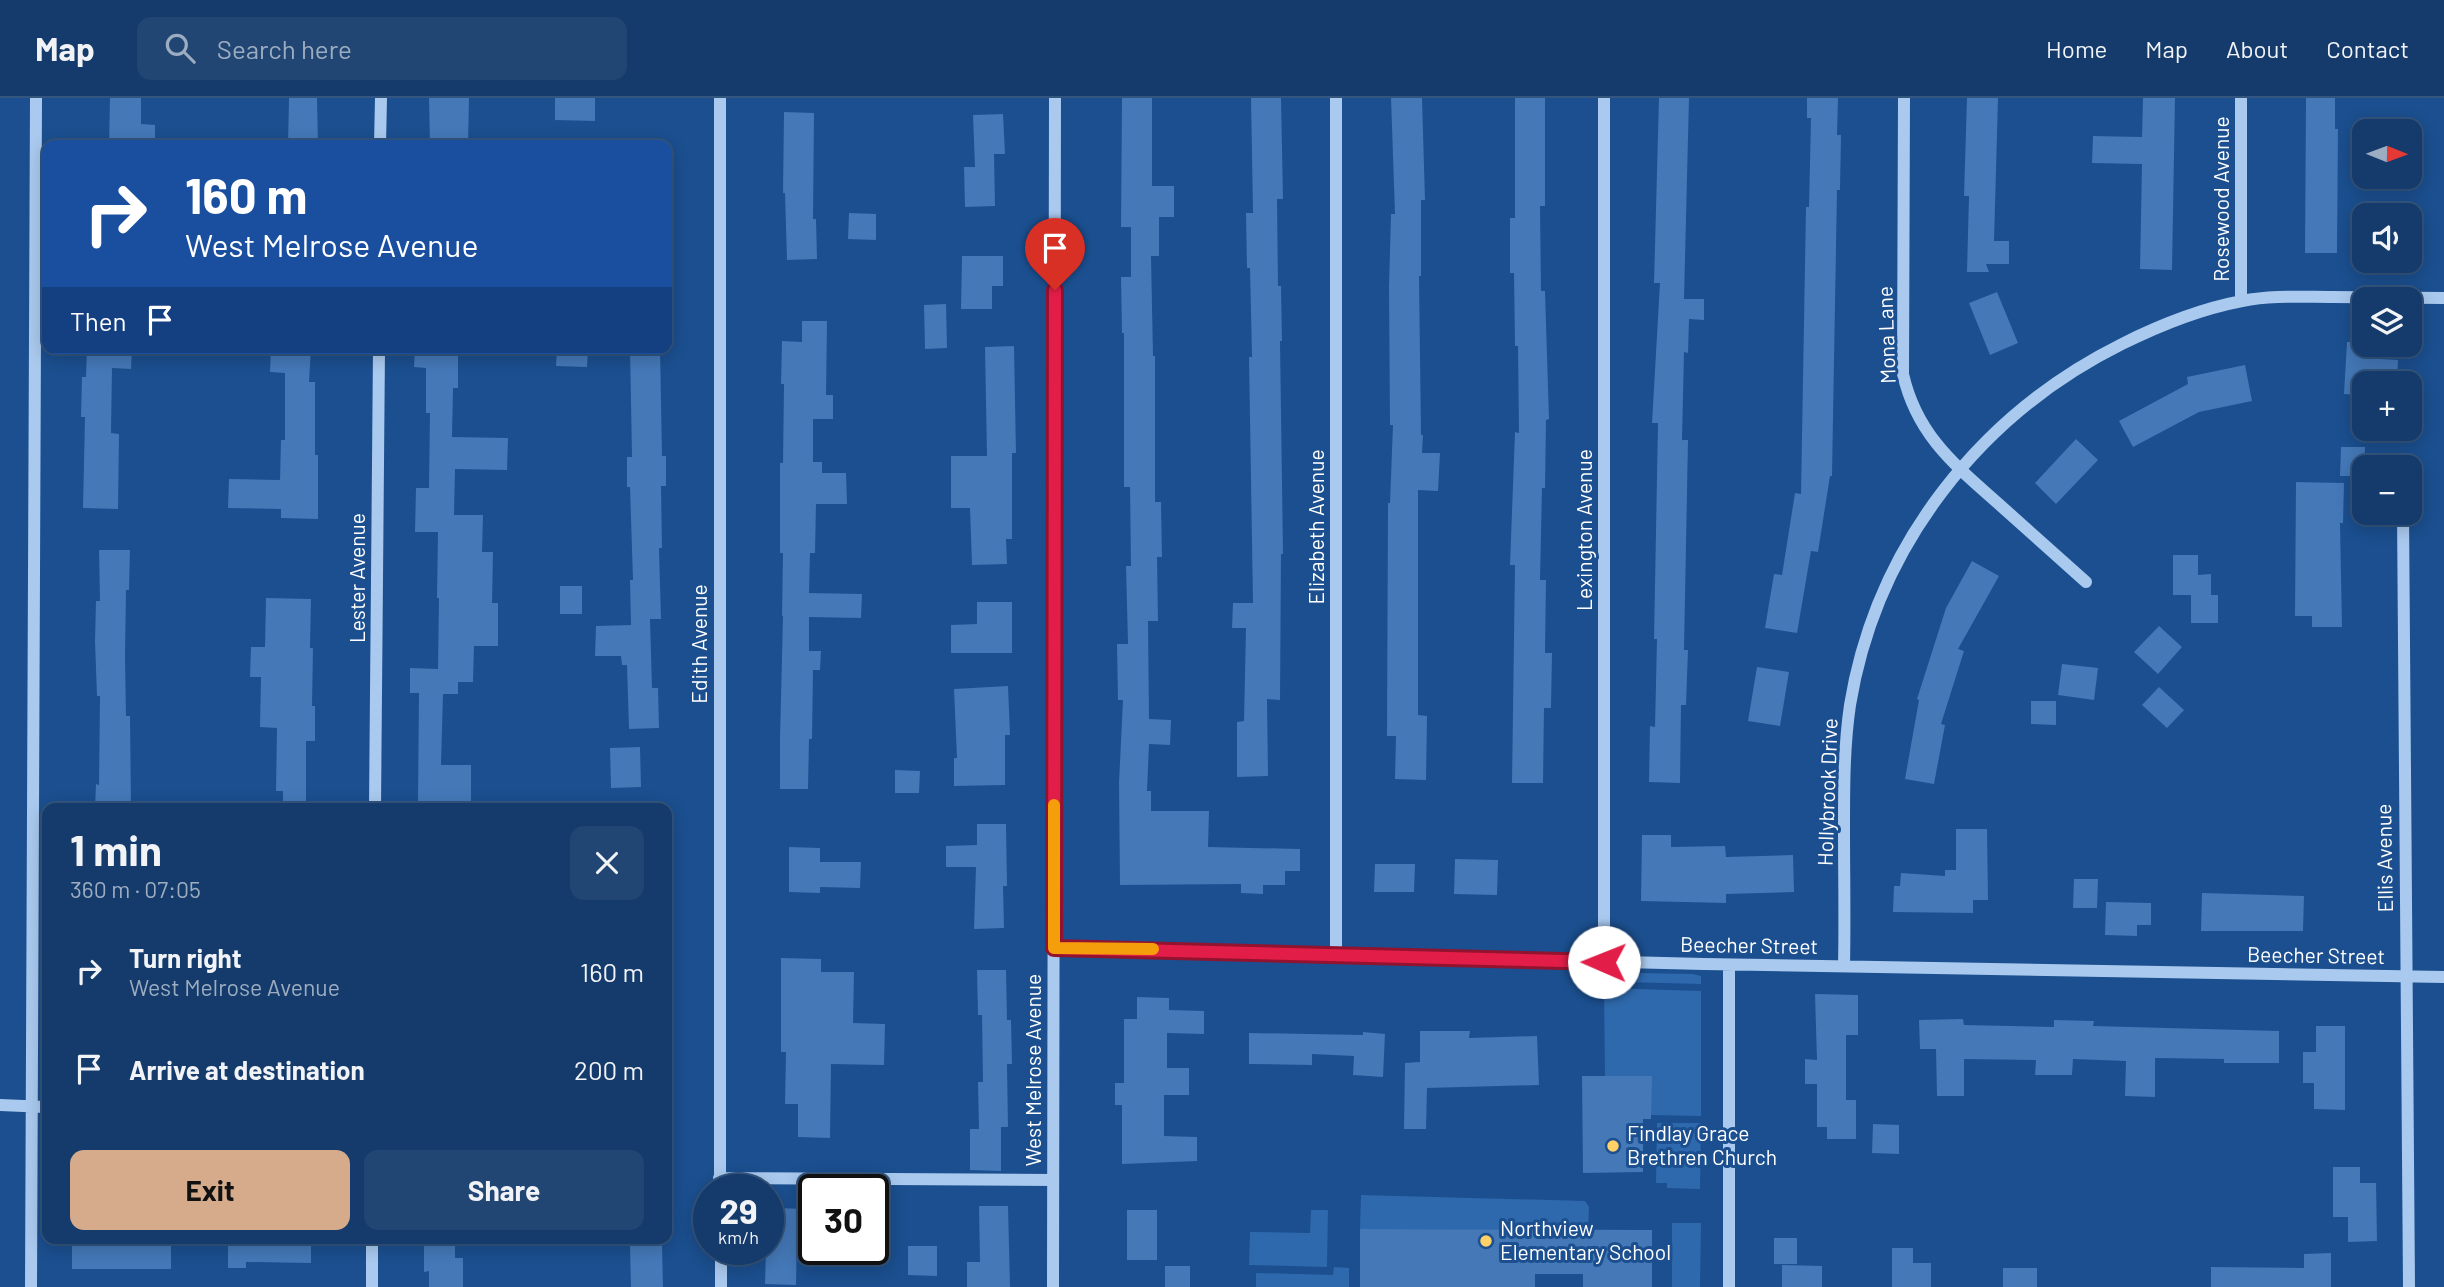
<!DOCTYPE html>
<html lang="en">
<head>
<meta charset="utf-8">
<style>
  body { margin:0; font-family:Barlow,sans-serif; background:#214673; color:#f1f3f6; height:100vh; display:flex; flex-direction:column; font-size:26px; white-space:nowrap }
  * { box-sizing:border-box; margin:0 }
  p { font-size:23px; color:#9dadc1 }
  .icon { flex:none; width:38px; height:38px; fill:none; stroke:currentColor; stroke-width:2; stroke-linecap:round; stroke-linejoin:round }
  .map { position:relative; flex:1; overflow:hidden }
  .details { position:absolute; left:42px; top:705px; width:630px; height:441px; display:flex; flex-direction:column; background:#143b6b; border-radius:14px; box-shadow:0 4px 18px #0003,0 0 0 2px #33557e }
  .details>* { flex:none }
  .top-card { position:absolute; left:42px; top:42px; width:630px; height:214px; border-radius:14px; box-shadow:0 4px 18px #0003,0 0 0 2px #33557e; background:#1a4fa0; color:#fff; overflow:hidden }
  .needle { width:46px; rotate:91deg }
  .tools { position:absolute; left:2352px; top:21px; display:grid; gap:14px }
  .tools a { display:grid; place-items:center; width:70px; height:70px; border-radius:14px; background:#143b6b; box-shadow:0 4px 18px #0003,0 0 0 2px #33557e; font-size:35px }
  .speed { position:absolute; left:693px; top:1076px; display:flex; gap:14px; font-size:35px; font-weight:700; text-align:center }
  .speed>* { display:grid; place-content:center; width:91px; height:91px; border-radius:50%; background:#143b6b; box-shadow:0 4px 18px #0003,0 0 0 2px #33557e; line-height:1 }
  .speed small { font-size:18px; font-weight:400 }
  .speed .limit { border:4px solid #111; border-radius:10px; background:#fff; color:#111 }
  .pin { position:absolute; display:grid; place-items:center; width:60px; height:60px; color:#fff; margin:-72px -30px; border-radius:50% 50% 50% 0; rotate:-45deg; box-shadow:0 0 7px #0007 }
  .pin .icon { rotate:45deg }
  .me { position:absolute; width:77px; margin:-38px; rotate:271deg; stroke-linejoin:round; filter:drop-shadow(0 0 5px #0008) }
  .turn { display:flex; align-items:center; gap:24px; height:147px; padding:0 28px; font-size:32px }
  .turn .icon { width:91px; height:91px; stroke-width:2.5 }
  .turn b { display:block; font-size:49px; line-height:60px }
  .then { display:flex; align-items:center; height:66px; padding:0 28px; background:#0003; gap:14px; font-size:26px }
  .round { display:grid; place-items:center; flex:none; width:74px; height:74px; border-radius:14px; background:#214673 }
  .head { display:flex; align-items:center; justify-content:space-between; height:119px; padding:0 28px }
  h1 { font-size:42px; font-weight:700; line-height:52px }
  .action { display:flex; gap:14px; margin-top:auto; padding:14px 28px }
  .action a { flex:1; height:80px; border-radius:14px; background:#d6ab8b; color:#111; font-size:28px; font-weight:700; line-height:80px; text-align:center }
  .action a+a { background:#214673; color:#f1f3f6 }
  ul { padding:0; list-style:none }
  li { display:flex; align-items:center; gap:21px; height:98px; padding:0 28px }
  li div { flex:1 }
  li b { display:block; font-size:26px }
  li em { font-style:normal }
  header { display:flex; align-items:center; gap:42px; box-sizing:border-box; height:98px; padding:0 35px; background:#143b6b; border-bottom:2px solid #33557e }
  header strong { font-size:33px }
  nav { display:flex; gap:38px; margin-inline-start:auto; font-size:24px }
  .search { width:490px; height:63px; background:#214673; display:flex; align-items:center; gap:18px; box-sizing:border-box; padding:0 24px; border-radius:14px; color:#9dadc1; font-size:26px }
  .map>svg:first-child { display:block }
</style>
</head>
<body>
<header>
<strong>Map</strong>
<div class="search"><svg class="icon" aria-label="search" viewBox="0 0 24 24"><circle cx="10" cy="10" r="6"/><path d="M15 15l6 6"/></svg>Search here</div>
<nav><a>Home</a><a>Map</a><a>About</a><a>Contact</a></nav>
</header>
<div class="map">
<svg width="2444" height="1189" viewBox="0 0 2444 1189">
  <rect width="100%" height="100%" fill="#1b4f8f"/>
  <path fill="#2e69ad" d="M1586,874L1693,876L1701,878V886L1586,883Z
    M1604,890L1701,893V1018L1651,1017V978H1605Z
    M1657,1025H1701L1700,1091L1667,1090V1085H1656Z
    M1361,1097L1585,1103L1589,1109L1588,1132L1360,1131Z
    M1311,1112H1328L1327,1169L1249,1167L1250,1134L1310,1135Z
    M1672,1125H1701L1700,1189H1672Z
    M1334,1169L1349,1170V1189H1256V1175L1333,1177Z"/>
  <path fill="#4478b7" d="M110,0H141V26L155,27V47H109Z
    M289,0H317L318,47H288Z
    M429,0H469L468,47H430Z
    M555,0H595V23L555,22Z
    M1122,0H1152V88H1174V119H1159V158H1151L1153,258H1155V404H1161L1162,459H1157L1158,523H1148L1149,621L1171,622L1170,647L1149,646L1147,693H1151V713H1209L1208,749L1300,751V773H1285V787H1263V796L1241,795V786L1120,787L1119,685L1123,602H1118L1117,546H1128L1126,468H1131L1130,389H1124V235H1122L1121,179H1131V129H1121Z
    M1251,0H1281L1283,101H1277L1278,188H1281L1282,243H1280L1283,456H1281L1280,602L1267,601L1268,678L1237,679V624L1244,623L1246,530H1232L1233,505H1253L1249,259H1252L1250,170H1247L1246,115H1253Z
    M1391,0H1422L1425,102H1421V178H1419L1421,337H1423L1422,355H1440L1438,393L1418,392V617L1427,618L1426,682L1395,681L1396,638H1387L1388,405H1390L1393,327H1390L1389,189L1391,116H1395Z
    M1515,0H1545V108H1540L1541,193H1545L1549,321L1546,322L1545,390H1542L1540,482H1546L1545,555H1552L1551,610H1544L1543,685H1512L1515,467H1510L1515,334L1519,335L1518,248H1515L1514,175H1510V120H1515Z
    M1659,0H1689L1684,201H1704V222L1689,221L1688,255L1684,254L1682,342H1688L1684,552H1688L1686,607H1681L1680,685L1649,684L1650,628L1655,629L1657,541H1654L1658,325H1652L1660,185H1654Z
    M1807,0H1838L1837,37H1841L1840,92H1837L1832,378H1830L1818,454L1811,453L1797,535L1765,530L1774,476L1782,477L1795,395L1801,396L1806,109H1809L1811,20H1807Z
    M1967,0H1998L1994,143H2009V166H1986L1989,174H1967L1969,98H1964Z
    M2143,0H2175L2172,172L2140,171L2142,66L2092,65L2093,38L2142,39Z
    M2306,0H2335V31H2338L2337,155H2305Z
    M784,14L814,15L813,121H816L817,161L787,162L785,95H783Z
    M1003,16L1005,56H994L995,108L965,109L964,69H975L973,17Z
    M849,115L876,116V142L848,141Z
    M962,158H1003V188H992V211H961Z
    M1997,194L2018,245L1990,257L1969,205Z
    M946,206L947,250L925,251L924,207Z
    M802,223H827L826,297H833V321H813V364H822V375H846L847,406H816L815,455H810L809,495L862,496L861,520L809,519V553H821L820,572H813L812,641H809L808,691H780V640L783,518H782L783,455H780V365H783L784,286H781L782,243L802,244Z
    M2347,244H2363L2362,260L2398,262L2397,285H2362V297L2344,296Z
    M1014,248L1016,355H1012V441H1006L1007,466L972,467L970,410H951V358H987L985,249Z
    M87,250H132L131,271L112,270L111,335L119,336L118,411L83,410L85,319H81L82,279H86Z
    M271,250H311L309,284H315V357H318V421L281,420V411L228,410L229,381L280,382L281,342H285V275L270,274Z
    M415,250H458V290H453L452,339L508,340L507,372L455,371L454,417H483L482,454H493L492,505H498V548H474L473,584H458V596H443L441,667H471V703H418L419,595H410V570L438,571L439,500H437L438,434H415L416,390H429L430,315H426V270L414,269Z
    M557,250H588L587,269L556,268Z
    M630,250H660L662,358H666V388H661L662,450H659L661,521H650L652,590H658L659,630L629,631L627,567H622L621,558H595L596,528L631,527L630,482H633L630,389H627V359H632Z
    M2245,267L2252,303L2199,314L2133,349L2119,323L2188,286L2187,279Z
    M2076,341L2098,362L2056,406L2035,385Z
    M2341,349H2365L2364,378H2340Z
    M2296,384L2344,385L2343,425H2340L2342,529H2312V518H2295Z
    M99,452H130L129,492H126L125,558L126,618H130L131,710H95L96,686L99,687L100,598H97L95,543L96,503H100Z
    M2173,457H2198V477L2211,476V497H2218V525H2191V497H2173Z
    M1972,463L1999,478L1958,551L1964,553L1941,626L1945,627L1934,686L1905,681L1919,602L1917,601L1946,510Z
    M560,488H582V516H560Z
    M266,500L311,501L310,550H313L312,608H315V643H306V710H283V693H276L277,630L260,629L261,579H250L251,549H265Z
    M977,504H1012V555H951V527L977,526Z
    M2159,528L2182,549L2158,576L2134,554Z
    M2062,566L2098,570L2094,602L2058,597Z
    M1757,569L1789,574L1780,628L1748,623Z
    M1008,588L1010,637H1005V687L954,688V660H957L954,591Z
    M2159,589L2184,612L2167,630L2142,607Z
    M2031,603H2056V627L2031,626Z
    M640,649L641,689L611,690L610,650Z
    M895,672L920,673L919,695H895Z
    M977,726H1006L1007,788H1003L1004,830L974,831L976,769H946V748L977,747Z
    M1956,731H1987L1988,802H1973V815L1893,814L1894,788H1900L1901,775L1945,778V772H1956Z
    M1642,737H1671V749L1725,748L1726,759L1793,757L1794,794L1726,796V805L1641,803Z
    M789,749L820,750V764H861L860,790L820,789V795L789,794Z
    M1455,761L1498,762L1497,797L1454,796Z
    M1375,766H1415L1414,794H1374Z
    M2074,781H2098L2097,810H2073Z
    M2202,795L2304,798L2303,833H2201Z
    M2106,804L2151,805V827H2137V838L2105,837Z
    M781,860L821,861V874H854L853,925L885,926L884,967L831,966L830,1040L798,1039V1006H785L786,954H781Z
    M977,872H1006L1007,922H1011L1012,966H1007L1008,1029H1001V1073L970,1072V1031H979L978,984H983L982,917H978Z
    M1815,896L1858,897V937H1846V1002H1856V1041H1827V1029H1817V986H1805V961L1817,962Z
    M1137,899L1169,900V912L1204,913V936L1167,935V970H1189V997H1164V1038L1197,1039V1063L1122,1066V1007H1115V985H1124V921H1137Z
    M1963,921L1964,927L2054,929V922L2094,923L2093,928L2279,933V965H2224V961L2155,960V999L2125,998L2126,963L2073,961L2072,977H2035L2036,962L1964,961V998H1937L1936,951H1920L1919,922Z
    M2316,928H2345V1012L2314,1011V985H2303V954H2316Z
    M1420,933H1470L1469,940L1537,938L1539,987L1427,990L1426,1031H1404L1405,965L1420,964Z
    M1363,934L1385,936L1383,979L1353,977L1354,958L1312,956V967L1249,966V935L1363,937Z
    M1582,978H1652L1651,1021H1643V1074L1583,1075Z
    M1873,1026L1899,1027V1056L1872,1055Z
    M2333,1069H2360V1085H2376L2377,1143L2348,1144V1119H2333Z
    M979,1108H1008L1010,1189H967V1164H980Z
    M768,1110L812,1111L811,1136H797L796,1187L765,1186L766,1152H768Z
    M1127,1112H1157V1162H1127Z
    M1360,1131L1652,1132V1189H1583V1176H1535V1189H1360Z
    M1774,1140H1797V1166H1774Z
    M72,1141H171V1171H72Z
    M228,1141H311V1165L246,1164V1170H228Z
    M424,1141H455V1160H463V1189H429V1173L424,1174Z
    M662,1147L663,1189H631L630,1148Z
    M908,1148H937V1178L908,1177Z
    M1892,1150H1913V1165H1931V1189H1892Z
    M2331,1155V1189H2211V1169L2304,1170V1156Z
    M1782,1167L1822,1168V1189H1782Z
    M1165,1168H1190V1189H1165Z
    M2003,1170H2037V1189H2003Z"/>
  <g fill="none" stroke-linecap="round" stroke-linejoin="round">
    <path stroke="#a9c9ee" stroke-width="12" d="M1336,0V857
      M1904,0L1903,276C1917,338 1956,368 2001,408C2029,433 2057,458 2086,484
      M380,47L381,0
      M2241,203V0
      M2403,415C2403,673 2409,931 2409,1189
      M375,710L379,250
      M1054,850L1704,866L2444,879
      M1604,864V0
      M1729,867V1189
      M1844,868C1845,822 1844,776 1844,730C1844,689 1844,648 1850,607C1876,449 1979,317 2122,246C2160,227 2200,211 2242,203C2272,197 2302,199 2332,199C2369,199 2407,200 2444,200
      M0,1007L47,1009
      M719,1080L1053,1082
      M720,1092V0
      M721,1152V1189
      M31,1189L36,0
      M372,1189V1141
      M1053,1189L1055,0"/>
  </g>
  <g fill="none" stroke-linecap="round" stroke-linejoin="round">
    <defs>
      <path id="route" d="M1055,192L1054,850L1604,864"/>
    </defs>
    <use href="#route" stroke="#92132f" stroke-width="18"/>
    <use href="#route" stroke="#e11d48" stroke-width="12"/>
    <path stroke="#f59e0b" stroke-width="12" d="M1054,707V850L1153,851"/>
  </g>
  <g fill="#ffd166" stroke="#1b4f8f" stroke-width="2.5">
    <circle cx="1613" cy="1048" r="7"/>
    <circle cx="1486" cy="1143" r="7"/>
  </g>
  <g text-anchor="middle" stroke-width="6" stroke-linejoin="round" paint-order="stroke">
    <g font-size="21" fill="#fff" stroke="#1b4f8f">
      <text transform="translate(2222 101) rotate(-90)" y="7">Rosewood Avenue</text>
      <text transform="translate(1887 237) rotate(-92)" y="7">Mona Lane</text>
      <text transform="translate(1317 429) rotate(-90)" y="7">Elizabeth Avenue</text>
      <text transform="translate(1585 432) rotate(-90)" y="7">Lexington Avenue</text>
      <text transform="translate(358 480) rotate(-90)" y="7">Lester Avenue</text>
      <text transform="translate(700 546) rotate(-90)" y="7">Edith Avenue</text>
      <text transform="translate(1828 694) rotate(-88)" y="7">Hollybrook Drive</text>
      <text transform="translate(2385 760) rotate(-91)" y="7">Ellis Avenue</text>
      <text transform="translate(1749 848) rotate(1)" y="7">Beecher Street</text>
      <text transform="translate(2316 858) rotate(1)" y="7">Beecher Street</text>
      <text transform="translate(1034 972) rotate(-90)" y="7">West Melrose Avenue</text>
    </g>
    <g font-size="21" fill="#fff" stroke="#1b4f8f" text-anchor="start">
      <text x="1627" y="1043">Findlay Grace<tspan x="1627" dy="24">Brethren Church</tspan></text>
      <text x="1500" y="1138">Northview<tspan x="1500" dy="24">Elementary School</tspan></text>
    </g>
  </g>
</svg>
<div class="tools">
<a><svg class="needle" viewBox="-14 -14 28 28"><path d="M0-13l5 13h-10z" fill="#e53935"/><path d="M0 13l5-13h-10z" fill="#9dadc1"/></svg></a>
<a><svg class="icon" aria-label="sound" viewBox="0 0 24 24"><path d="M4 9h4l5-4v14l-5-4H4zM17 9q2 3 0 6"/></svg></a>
<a><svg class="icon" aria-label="layers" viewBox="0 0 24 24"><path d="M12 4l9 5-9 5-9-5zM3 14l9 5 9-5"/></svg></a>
<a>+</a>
<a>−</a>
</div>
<div class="speed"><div>29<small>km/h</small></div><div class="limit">30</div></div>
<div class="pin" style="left:1055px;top:192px;background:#d93025"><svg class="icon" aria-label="arrive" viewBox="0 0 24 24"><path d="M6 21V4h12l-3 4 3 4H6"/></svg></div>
<svg class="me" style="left:1604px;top:864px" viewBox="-20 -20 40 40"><circle r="19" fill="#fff"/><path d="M0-13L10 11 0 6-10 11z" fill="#e11d48"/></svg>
<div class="top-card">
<div class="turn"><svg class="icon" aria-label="right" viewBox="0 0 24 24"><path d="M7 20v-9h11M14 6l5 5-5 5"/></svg><div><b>160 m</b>West Melrose Avenue</div></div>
<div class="then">Then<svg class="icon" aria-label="arrive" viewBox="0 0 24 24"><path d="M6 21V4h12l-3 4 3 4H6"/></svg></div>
</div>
<section class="details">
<div class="head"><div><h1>1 min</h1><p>360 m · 07:05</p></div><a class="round"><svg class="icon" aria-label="close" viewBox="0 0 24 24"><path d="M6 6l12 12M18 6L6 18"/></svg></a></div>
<ul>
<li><svg class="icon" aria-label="right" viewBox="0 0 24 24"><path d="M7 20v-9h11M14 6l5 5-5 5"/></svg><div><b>Turn right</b><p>West Melrose Avenue</p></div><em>160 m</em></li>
<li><svg class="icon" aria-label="arrive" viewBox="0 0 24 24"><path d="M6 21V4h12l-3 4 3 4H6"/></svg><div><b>Arrive at destination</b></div><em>200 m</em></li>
</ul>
<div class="action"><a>Exit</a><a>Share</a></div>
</section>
</div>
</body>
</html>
